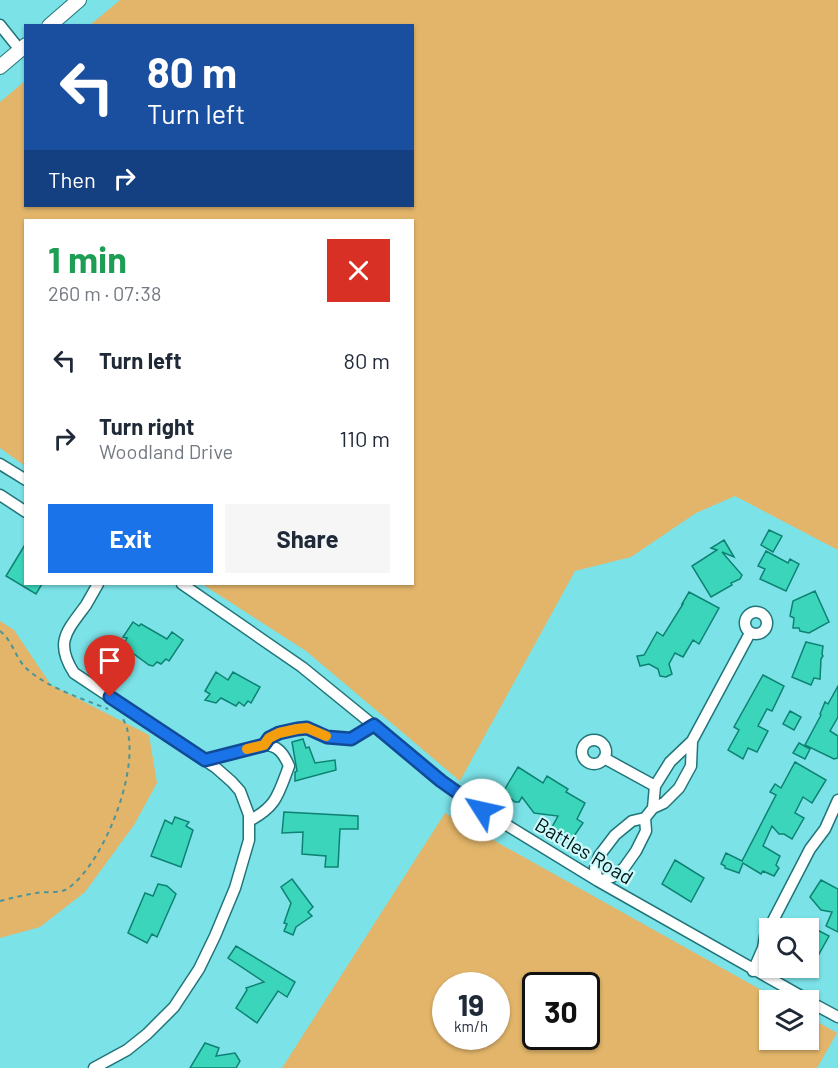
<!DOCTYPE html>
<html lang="en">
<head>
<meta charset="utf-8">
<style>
  body { margin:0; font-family:Barlow,sans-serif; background:#f6f6f7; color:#1f2937; height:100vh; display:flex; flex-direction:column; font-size:22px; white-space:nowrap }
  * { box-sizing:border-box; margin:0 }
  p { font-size:20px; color:#747a83 }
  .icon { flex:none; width:33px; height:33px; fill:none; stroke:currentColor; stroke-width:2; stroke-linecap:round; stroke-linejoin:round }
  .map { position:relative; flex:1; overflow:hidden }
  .panel { position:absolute; left:24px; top:219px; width:390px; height:366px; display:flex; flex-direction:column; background:#fff; border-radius:0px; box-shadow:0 2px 4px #0004 }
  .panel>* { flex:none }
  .guide { position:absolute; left:24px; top:24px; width:390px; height:183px; border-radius:0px; box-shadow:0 2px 4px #0004; background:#1a4fa0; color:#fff; overflow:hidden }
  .fabs { position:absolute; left:759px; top:918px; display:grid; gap:12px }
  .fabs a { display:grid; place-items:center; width:60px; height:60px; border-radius:0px; background:#fff; box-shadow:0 2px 4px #0004; font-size:30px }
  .speed { position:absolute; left:432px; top:972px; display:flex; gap:12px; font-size:30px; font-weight:700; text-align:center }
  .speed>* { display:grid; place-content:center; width:78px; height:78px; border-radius:50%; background:#fff; box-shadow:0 2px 4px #0004; line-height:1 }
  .speed small { font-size:15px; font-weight:400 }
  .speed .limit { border:3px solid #111; border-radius:9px; background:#fff; color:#111 }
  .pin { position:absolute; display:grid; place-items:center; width:51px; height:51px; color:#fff; margin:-62px -26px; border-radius:50% 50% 50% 0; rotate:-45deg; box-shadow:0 0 6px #0007 }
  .pin .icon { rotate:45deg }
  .me { position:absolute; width:66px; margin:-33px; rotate:305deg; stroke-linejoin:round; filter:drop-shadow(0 0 4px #0008) }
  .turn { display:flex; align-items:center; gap:21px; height:126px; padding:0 24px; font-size:27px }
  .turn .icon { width:78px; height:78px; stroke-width:2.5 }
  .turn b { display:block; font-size:42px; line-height:51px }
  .then { display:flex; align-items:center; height:57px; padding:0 24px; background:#0003; gap:12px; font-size:22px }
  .round { display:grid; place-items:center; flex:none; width:63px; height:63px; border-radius:0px; background:#f6f6f7 }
  .summary { display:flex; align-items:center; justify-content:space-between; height:102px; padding:0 24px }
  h1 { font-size:36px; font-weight:700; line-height:45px; color:#1e9e55 }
  .button { display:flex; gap:12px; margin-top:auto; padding:12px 24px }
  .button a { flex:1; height:69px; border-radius:0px; background:#1a73e8; color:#fff; font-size:24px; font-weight:700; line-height:69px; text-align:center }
  .button a+a { background:#f6f6f7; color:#1f2937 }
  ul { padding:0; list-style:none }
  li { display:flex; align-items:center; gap:18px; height:78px; padding:0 24px }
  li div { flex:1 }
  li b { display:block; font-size:22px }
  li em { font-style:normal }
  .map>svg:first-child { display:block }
</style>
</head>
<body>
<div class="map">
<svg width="838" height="1068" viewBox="0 0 838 1068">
  <rect width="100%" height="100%" fill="#7be2e7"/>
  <path fill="#e2b56a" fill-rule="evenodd" d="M120,0H838V550L735,496L696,513L631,557L575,571L460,781L306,651L202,584H412V220H26L25,466L0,448V102L25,81L26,206H412V26L90,25Z
    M0,621L14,630L51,685L149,735L157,783L134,825L85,892L40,927L0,938Z
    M445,813L779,1000H770V1040H808L809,1017L837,1033L817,1068H282ZM446,986H496V1036H446ZM536,986H586V1036H536Z"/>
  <path fill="#3bd5bc" stroke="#0e8272" stroke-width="1.5" d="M769,530L782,536L773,552L761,545Z
    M724,540L734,557L722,552L742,575L740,579L731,583L732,585L711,597L692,566L717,550L711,548Z
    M26,543V584H42L36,594L6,576Z
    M766,551L788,563L790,559L799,564L786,591L760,579L765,569L758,566Z
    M815,591L829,622L809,633L800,631L799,628H793L794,618L790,616L793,601Z
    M689,592L719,608L699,644L693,640L683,657L675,653L669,664L672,674L666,677L660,676L658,669L649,664L640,666L637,656L644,655L657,632L663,636L683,604H682Z
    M133,622L139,626L141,624L167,639L172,632L183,640L169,661L166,659L161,664L157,662L153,666L149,665L123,646L127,638L123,637Z
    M806,642L823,646L822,654L823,656L821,659L820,679L814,678L811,685L792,677Z
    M216,672L228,680L233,672L260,687L251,703L248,701L244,706L239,702L236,706L221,698L216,703L205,700L210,694L205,691Z
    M763,675L784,686L772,711L767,709L758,726L768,731L757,752L748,748L743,759L728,750L739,730L734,727Z
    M838,686V717L830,731L838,736V758L834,759L805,745L821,715L820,714L825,702L828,704Z
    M790,711L801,717L794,730L783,724Z
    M303,739L306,748L309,747L315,763L335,760L336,770L295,781V772L297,771L292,742Z
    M799,743L810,749L805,759L793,753Z
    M795,762L826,780L812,803L803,797L795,813L804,818L792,839L784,834H779L772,826L763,846L780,856L776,865L779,868L774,876L763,871L761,874L743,863L739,873L725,868V866L721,864L726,853L742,861L776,795L770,792L775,784L781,788Z
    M518,767L543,783L547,776L568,789L566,792L585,803L577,819L583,823L572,839L552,827L558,816L534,813L522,797L519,802H515L503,792Z
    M284,812L358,816V829H340L338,867H325L326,856L302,854L303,832L282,833Z
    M175,817L189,822L186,826L193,830L181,867L151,856L165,820L172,824Z
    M675,860L704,878L691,902L662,884Z
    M292,879L313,907L308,912L312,916L296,927L293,935L284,931L287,924L284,923L291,903L281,887Z
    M821,880L838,889V932L826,926L832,912L821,910L810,897Z
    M158,884L167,886L176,894L157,937L152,934L147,943L128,933L145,893L153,896Z
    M808,925L829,936L819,954L808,948Z
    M236,946L295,982L287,997L278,991L257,1023L236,1008L247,990L246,988L264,982L228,958Z
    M205,1043L219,1048L216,1056L235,1053L240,1061L236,1068H190Z"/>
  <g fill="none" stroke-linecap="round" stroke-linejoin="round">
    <defs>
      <path id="minor" d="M0,25L20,50
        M0,464L26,480
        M0,495L26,512
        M182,584L302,667L442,781L482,810L598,881L808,1000
        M745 623a11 11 0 1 1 22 0a11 11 0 1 1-22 0Z
        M582 752a12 12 0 1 1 24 0a12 12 0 1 1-24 0Z
        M264,745L269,738L279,733L297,729L307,728L327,737L351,739L374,725
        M604,758L655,786
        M205,760L264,745C278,745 284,754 289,766C278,795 277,806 249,821
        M653,808L655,786L670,762L692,741L750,633
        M645,818L646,831L636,851L624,868L612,877L598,881L595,868L599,856L615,835L632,821L645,818L653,808L664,803L679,788L691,766L692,741
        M753,971L763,948L765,936L810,849L825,829L838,800
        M808,1001L838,1017
        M94,1068L127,1050L147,1034L174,1007L199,969L215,936L235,888L249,840V815L240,791L232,782L215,767L74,673C54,642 67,631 86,605C90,598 94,591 98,584"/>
      <path id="major" d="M49,26L79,0
        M0,67L26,45"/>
    </defs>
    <use href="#minor" stroke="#217579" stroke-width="13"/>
    <use href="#major" stroke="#217579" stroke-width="16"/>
    <path stroke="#4c9497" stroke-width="2" stroke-dasharray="4.5 4.5" stroke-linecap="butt" d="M0,631C13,641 15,658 27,669C46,687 83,699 108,709
      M0,901C12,898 24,895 36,893C46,891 59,894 67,889C104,865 146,759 123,719"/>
    <use href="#minor" stroke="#fff" stroke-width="10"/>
    <use href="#major" stroke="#fff" stroke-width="14"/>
  </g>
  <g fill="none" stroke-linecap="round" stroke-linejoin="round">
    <defs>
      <path id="route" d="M110,697L205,760L264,745L269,738L279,733L297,729L307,728L327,737L351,739L374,725L441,781L482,810"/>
    </defs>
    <use href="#route" stroke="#114b97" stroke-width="15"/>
    <use href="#route" stroke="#1a73e8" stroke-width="10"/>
    <path stroke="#f59e0b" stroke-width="10" d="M247,749L264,745L269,738L279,733L297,729L307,728L326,736"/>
  </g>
  <g text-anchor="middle" stroke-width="4.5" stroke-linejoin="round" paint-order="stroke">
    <g font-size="20" fill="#011516" stroke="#cafafb">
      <text transform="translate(584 851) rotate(31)" y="7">Battles Road</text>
    </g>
  </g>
</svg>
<div class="fabs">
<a><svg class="icon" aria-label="search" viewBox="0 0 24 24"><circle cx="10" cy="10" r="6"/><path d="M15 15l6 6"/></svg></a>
<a><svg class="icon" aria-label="layers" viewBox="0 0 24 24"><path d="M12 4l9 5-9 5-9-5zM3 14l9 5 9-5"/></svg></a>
</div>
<div class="speed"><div>19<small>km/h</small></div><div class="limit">30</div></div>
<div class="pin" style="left:110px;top:697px;background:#d93025"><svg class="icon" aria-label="arrive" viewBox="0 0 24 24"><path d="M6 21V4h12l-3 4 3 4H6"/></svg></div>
<svg class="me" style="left:482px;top:810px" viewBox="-20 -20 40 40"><circle r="19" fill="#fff"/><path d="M0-13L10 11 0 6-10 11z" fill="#1a73e8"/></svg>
<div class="guide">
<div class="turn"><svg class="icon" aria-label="left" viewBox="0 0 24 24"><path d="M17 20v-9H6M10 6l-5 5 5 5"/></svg><div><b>80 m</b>Turn left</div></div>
<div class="then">Then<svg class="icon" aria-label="right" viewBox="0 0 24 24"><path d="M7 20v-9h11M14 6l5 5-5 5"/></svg></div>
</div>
<section class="panel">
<div class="summary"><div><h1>1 min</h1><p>260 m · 07:38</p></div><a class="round" style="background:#d93025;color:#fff"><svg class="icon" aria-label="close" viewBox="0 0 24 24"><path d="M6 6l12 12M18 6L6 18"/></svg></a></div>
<ul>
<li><svg class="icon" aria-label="left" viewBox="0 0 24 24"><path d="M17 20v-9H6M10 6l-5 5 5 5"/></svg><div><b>Turn left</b></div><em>80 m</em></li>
<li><svg class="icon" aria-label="right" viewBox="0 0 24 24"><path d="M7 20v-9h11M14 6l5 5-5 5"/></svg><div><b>Turn right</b><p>Woodland Drive</p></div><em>110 m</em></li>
</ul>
<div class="button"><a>Exit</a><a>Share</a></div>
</section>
</div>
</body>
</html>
